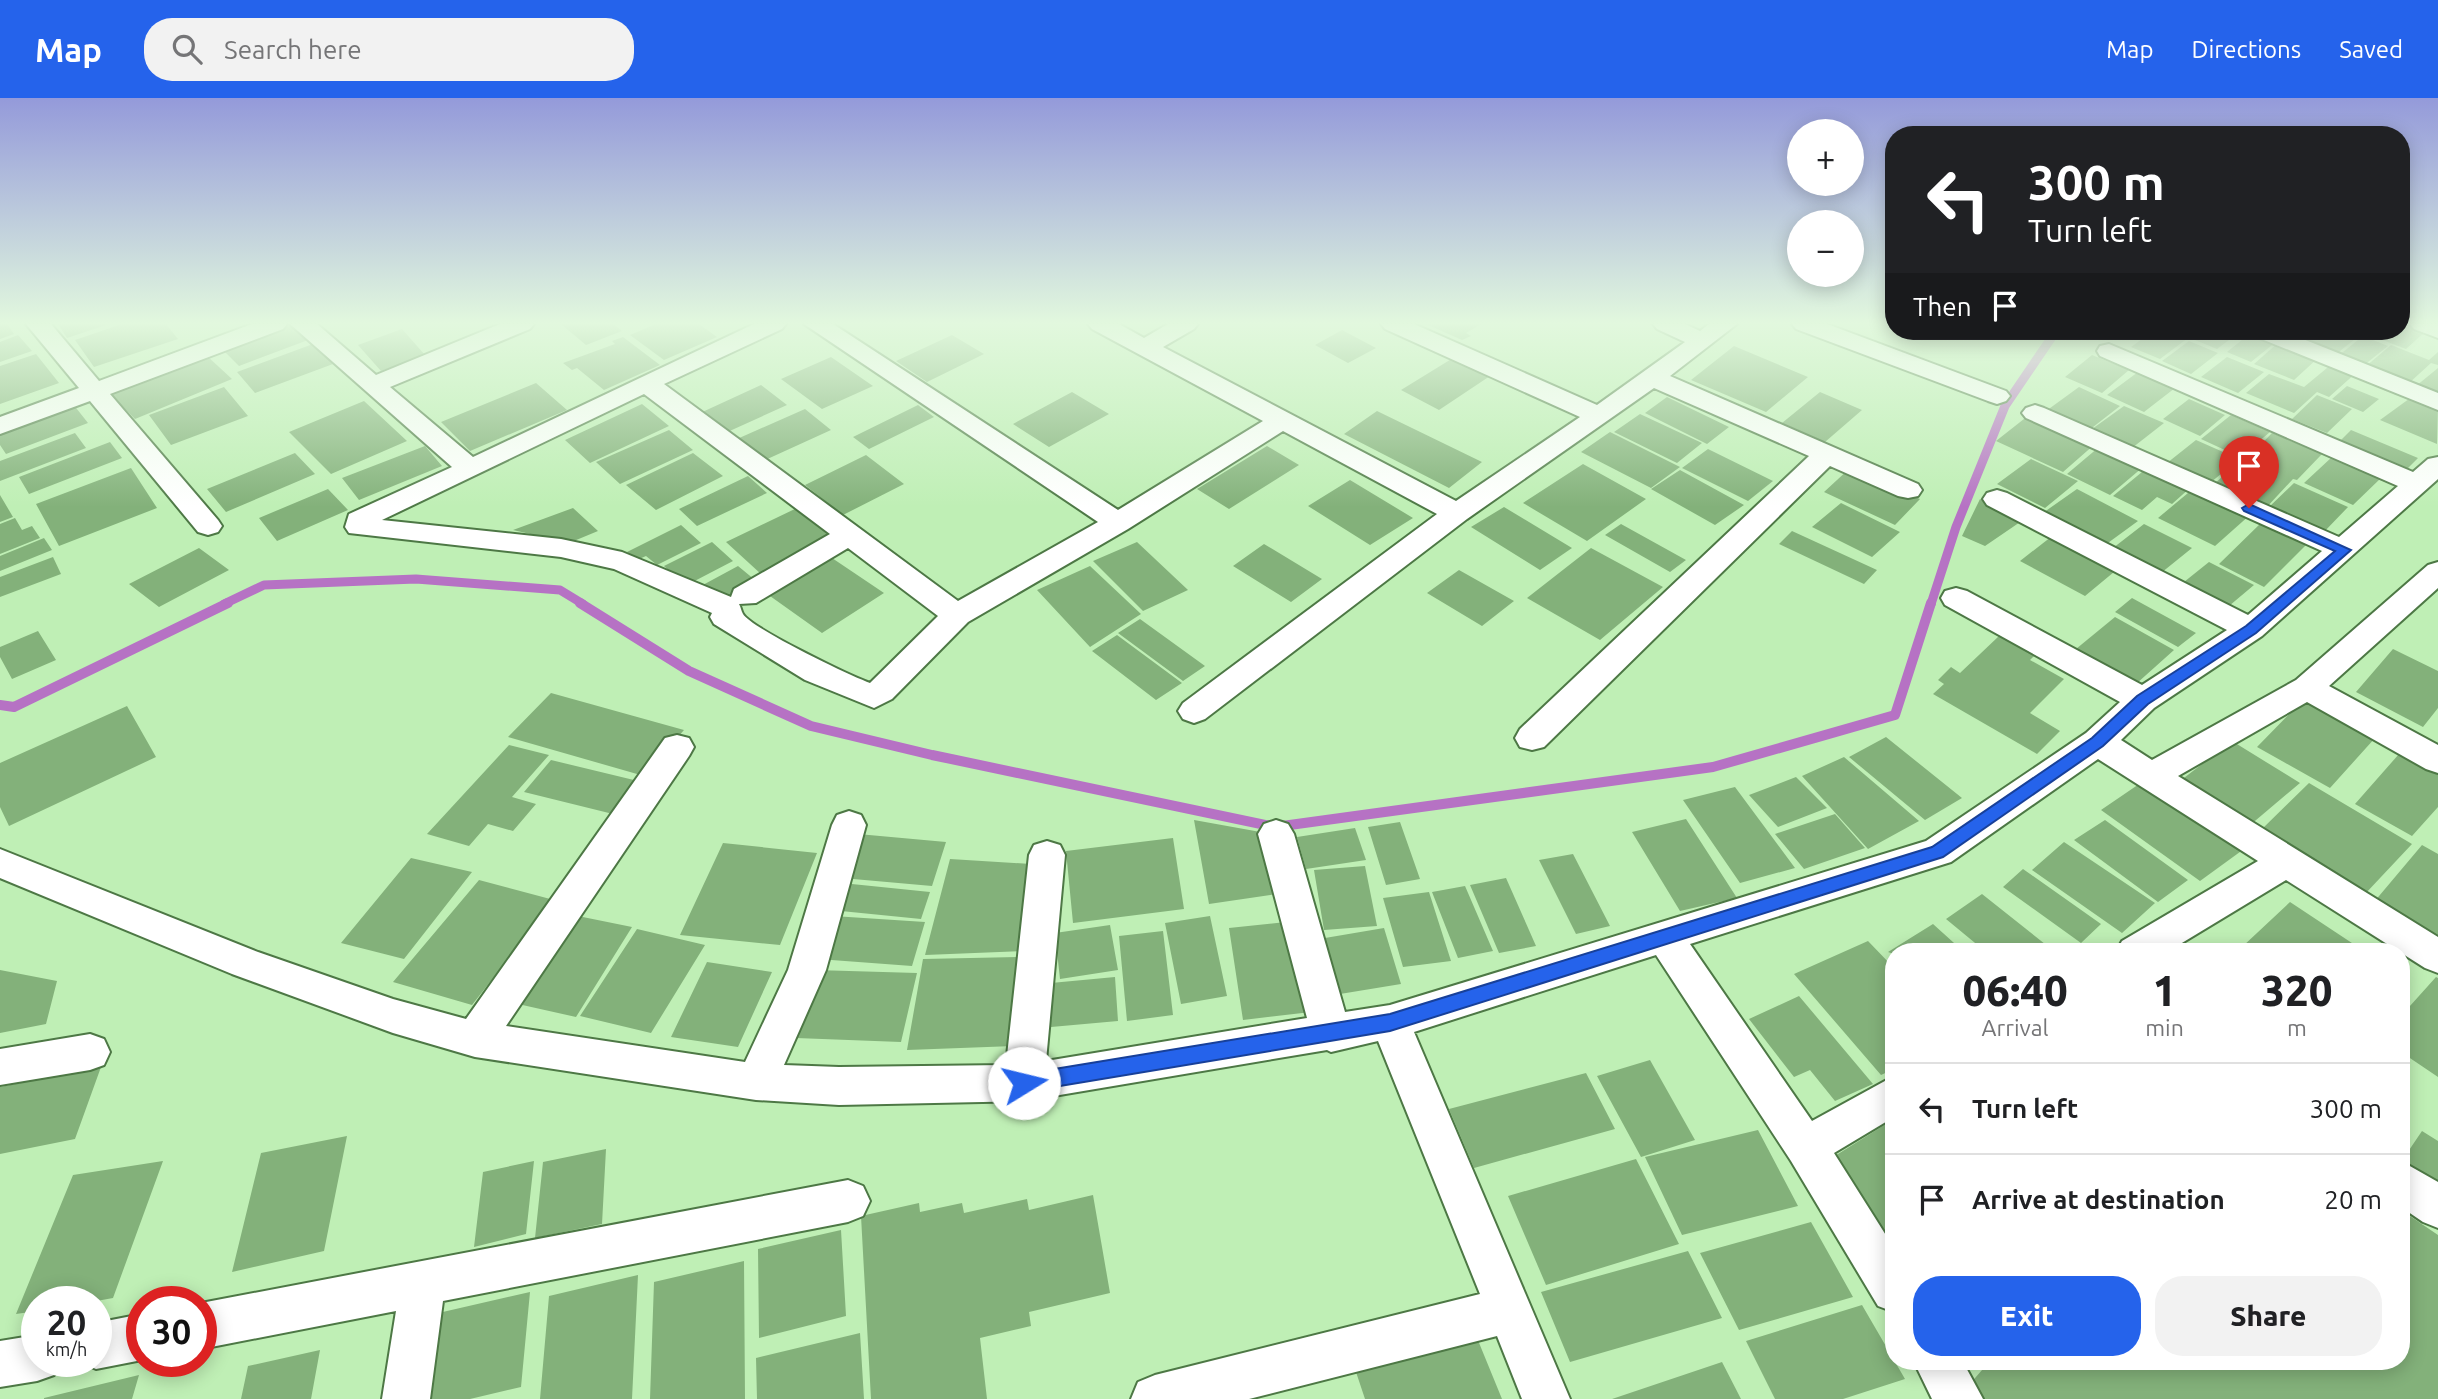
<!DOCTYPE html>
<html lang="en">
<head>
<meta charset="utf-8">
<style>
  body { margin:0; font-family:Ubuntu,sans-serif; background:#f2f2f2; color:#202124; height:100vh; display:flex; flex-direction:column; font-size:26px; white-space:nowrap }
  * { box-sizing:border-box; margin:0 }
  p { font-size:23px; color:#757577 }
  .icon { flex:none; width:38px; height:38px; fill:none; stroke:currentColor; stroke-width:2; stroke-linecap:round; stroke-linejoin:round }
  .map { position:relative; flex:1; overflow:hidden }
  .drawer { position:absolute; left:1885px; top:845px; width:525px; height:427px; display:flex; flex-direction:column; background:#fff; border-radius:28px; box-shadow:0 4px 18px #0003 }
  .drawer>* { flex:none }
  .hud { position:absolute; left:1885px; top:28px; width:525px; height:214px; border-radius:28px; box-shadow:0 4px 18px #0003; background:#202124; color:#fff; overflow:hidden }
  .controls { position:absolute; left:1787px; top:21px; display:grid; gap:14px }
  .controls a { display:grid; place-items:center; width:77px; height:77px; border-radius:50%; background:#fff; box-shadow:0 4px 18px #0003; font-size:35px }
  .speed { position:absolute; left:21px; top:1188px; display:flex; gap:14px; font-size:35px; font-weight:700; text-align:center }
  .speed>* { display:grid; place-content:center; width:91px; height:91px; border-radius:50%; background:#fff; box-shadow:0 4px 18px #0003; line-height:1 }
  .speed small { font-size:18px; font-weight:400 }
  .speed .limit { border:10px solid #d22; background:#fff; color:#111 }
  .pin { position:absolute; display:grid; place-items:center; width:60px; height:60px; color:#fff; margin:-72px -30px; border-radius:50% 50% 50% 0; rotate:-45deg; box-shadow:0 0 7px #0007 }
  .pin .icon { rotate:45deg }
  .me { position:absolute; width:77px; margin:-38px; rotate:81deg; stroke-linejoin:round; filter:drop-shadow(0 0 5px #0008) }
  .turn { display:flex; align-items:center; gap:24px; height:147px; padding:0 28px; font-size:32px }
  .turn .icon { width:91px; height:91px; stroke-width:2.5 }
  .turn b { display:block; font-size:49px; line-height:60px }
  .then { display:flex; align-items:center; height:66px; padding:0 28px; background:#0003; gap:14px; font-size:26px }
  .eta { display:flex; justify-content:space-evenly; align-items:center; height:119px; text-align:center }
  .eta b { font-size:42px; font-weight:800; line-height:49px }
  .cta { display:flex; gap:14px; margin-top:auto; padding:14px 28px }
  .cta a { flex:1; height:80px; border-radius:28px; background:#2563eb; color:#fff; font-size:28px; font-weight:800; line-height:80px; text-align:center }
  .cta a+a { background:#f2f2f2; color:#202124 }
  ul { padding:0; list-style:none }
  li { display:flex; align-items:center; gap:21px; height:91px; padding:0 28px; border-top:2px solid #e0e0e0 }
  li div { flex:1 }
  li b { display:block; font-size:26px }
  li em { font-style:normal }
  header { display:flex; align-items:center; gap:42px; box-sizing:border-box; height:98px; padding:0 35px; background:#2563eb; color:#fff }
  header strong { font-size:33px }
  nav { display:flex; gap:38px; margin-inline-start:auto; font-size:24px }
  .search { width:490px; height:63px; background:#f2f2f2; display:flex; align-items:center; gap:18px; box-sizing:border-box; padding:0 24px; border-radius:28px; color:#757577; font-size:26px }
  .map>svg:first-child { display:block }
</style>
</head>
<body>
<header>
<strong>Map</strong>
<div class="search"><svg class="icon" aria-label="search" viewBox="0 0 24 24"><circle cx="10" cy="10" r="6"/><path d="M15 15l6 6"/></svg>Search here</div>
<nav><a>Map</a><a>Directions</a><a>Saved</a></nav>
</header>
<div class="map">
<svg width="2438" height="1301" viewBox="0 0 2438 1301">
  <rect width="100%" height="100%" fill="#bfefb5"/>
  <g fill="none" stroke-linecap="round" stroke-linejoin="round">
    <path stroke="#b672c4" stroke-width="9" d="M224,506L264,487L416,481L560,492L583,506
      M1931,506L1956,429L2005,308L2056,233"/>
    <path stroke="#b672c4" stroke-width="10" d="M580,505L689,573L811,628L932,657L1275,729L1713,669L1895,617L1931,505
      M0,607L14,609L228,505"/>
  </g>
  <path fill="#83b17a" d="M0,226H7L14,236L0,241Z
    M58,226H106V227L67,240Z
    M122,226H166L178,241L94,269L75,242Z
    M561,226H613L622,233L586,247Z
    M656,226H699L717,239L664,262L630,237Z
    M1426,226H1481L1466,235L1471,238L1462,242Z
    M2401,226H2411L2427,232L2406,251L2364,235L2401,233Z
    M292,227L308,242L239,268L223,252Z
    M402,231L425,257L381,273L358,247Z
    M1342,232L1376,250L1348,265L1315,247Z
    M2153,233H2170L2188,240L2160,261L2131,249Z
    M2173,233H2241L2217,251Z
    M2253,233L2277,243L2251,264L2227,254Z
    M2318,233H2349L2360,237L2335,257L2303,244Z
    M18,237L32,253L0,264V244Z
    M952,237L984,256L927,284L896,263Z
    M2363,238L2388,248L2363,268L2338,258Z
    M623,239L660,267L604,292L577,270L572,272L563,265L615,246L612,243Z
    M2189,243L2218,255L2191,276L2162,263Z
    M2279,244L2318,260L2294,282L2254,266Z
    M313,246L333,266L255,295L237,274Z
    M2391,247L2429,262L2438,254V267L2431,265L2408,286L2365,269Z
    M1734,248L1808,279L1766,314L1691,282Z
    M36,256L59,285L0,306V268Z
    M206,257L232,281L135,321L109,295Z
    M2092,257L2129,272L2102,295L2065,279Z
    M831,259L873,288L822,311L781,281Z
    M2227,259L2264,274L2238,295L2201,279Z
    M1453,260L1490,278L1439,312L1401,292Z
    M2333,265L2357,274L2329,299L2317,294L2294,315L2246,295L2269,276L2304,289Z
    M2438,270V297L2416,288Z
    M2138,274L2175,290L2144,314L2107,297Z
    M536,285L567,312L470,353L441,324Z
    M761,287L787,307L723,336L698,316Z
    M2347,288L2379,301L2363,314L2332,301Z
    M224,289L248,318L171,347L149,317Z
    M2079,289L2120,308L2088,333L2046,313Z
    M1072,294L1109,316L1049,349L1013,326Z
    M1820,294L1862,312L1825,344L1782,325Z
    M2317,297L2352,311L2327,335L2292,321Z
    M2413,298L2438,308L2437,346L2380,322Z
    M1667,299L1729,329L1707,346L1645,315Z
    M2189,301L2225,317L2200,338L2163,321Z
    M364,303L407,343L331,376L289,334Z
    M73,306L88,325L6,356L0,347V333Z
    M642,306L669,328L590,365L565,342Z
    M918,307L934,319L869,351L853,339Z
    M2124,308L2164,325L2132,350L2092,331Z
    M805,311L831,332L763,363L737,341Z
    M1377,313L1482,364L1449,390L1344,336Z
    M1640,316L1702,345L1677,365L1614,334Z
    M2029,317L2095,346L2063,374L1996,343Z
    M2231,317L2270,334L2240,359L2201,341Z
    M669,332L693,352L620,386L596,364Z
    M2351,332L2418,360L2404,374L2337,346Z
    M1610,334L1680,369L1651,390L1581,354Z
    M75,335L86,350L0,383V363Z
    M2272,335L2322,356L2297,382L2293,381L2265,411L2241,400L2269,370L2247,361Z
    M2196,342L2239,361L2210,385L2167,365Z
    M110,344L122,360L29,396L19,379Z
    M425,348L442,368L359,402L342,380Z
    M1267,348L1299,367L1229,411L1197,391Z
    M2099,349L2143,369L2110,397L2067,376Z
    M1708,351L1773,383L1748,403L1682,370Z
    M295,355L315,376L226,414L207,391Z
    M693,355L723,378L656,412L626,387Z
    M866,357L904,386L843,417L805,387Z
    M2332,359L2381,380L2353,407L2304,385Z
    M2031,361L2078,383L2045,410L1997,386Z
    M2241,362L2264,372L2237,398L2213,387Z
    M1583,366L1646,401L1587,443L1523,405Z
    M2148,369L2191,389L2172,406L2157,399L2142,412L2113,398Z
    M131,370L157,410L59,448L36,406Z
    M1850,370L1920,401L1895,427L1824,394Z
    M1680,372L1744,407L1715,427L1651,391Z
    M748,378L767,395L697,428L679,411Z
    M1350,382L1413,420L1370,447L1308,408Z
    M2294,385L2348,409L2323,435L2268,410Z
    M2194,390L2251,416L2215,448L2158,420Z
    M328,391L348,412L277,443L259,420Z
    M2077,391L2138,423L2101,450L2040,417Z
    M0,397L13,419L0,424Z
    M1980,401L2026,420L1985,448L1962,438Z
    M1841,405L1900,434L1872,459L1812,429Z
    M799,409L834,439L761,476L726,444Z
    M1504,409L1572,450L1540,472L1471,429Z
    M573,410L598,433L569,445L513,432Z
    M15,420L22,432L32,428L40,440L0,456V426Z
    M2262,424L2308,445L2264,489L2219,466Z
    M1621,426L1686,462L1670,474L1605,437Z
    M2144,426L2192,450L2161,475L2113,450Z
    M681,427L701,445L657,467L646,458L637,462L627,454Z
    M1792,433L1877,472L1864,486L1779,446Z
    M2056,435L2120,469L2085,498L2020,463Z
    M44,440L52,452L0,473V458Z
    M712,444L733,463L685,488L664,468Z
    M1137,444L1188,492L1143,513L1093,463Z
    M1264,446L1322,481L1291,504L1233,468Z
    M199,450L229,472L159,509L129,486Z
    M1591,450L1663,489L1600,542L1527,500Z
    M53,459L61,476L0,499V479Z
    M832,460L884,495L822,535L770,498Z
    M2209,464L2254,487L2229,508L2184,484Z
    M738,468L755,482L718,503L701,488Z
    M1090,468L1141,516L1090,549L1037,492Z
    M1459,472L1514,503L1482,528L1427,495Z
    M2132,500L2196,535L2178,549L2115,514Z
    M2115,519L2174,552L2136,586L2076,551Z
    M1140,521L1205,568L1183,583L1118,535Z
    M38,533L56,562L12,581L0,559V549Z
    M1117,537L1182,585L1156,602L1092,553Z
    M1999,538L2035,557L2030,562L2064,581L2030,615L2060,633L2037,656L1933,596L1944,586L1938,582L1951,569L1960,575Z
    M2393,551L2438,573V610L2423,629L2356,594Z
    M551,595L684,632L644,678L508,639Z
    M2303,602L2375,640L2330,690L2257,649Z
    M127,608L156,659L9,728L0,709V665Z
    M1886,639L1962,700L1925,722L1849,659Z
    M2232,643L2300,685L2249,728L2180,683Z
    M509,647L549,657L512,699L536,706L513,733L488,726L469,748L427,736Z
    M2399,656L2438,677V709L2412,738L2355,706Z
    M1844,659L1919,723L1868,751L1802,678Z
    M551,662L638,683L613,716L524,694Z
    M1796,679L1827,710L1778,729L1749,697Z
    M2145,682L2244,751L2200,783L2101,712Z
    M2309,685L2412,746L2365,796L2261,732Z
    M1735,689L1795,770L1740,785L1683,702Z
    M1835,716L1865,750L1804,771L1775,736Z
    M1686,721L1737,800L1680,813L1632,734Z
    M1194,722L1266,735L1283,795L1209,806Z
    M2105,722L2188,782L2158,804L2074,742Z
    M1400,724L1420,781L1386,787L1368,729Z
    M1355,730L1366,762L1306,771L1297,739Z
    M858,736L946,744L932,788L842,780Z
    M1173,740L1184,811L1073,825L1066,753Z
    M2064,744L2155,805L2122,835L2032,772Z
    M723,745L817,755L780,847L680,837Z
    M2422,747L2438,756V843L2374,804Z
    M1573,756L1610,828L1576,836L1539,762Z
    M411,760L472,774L404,861L341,845Z
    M950,761L1031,766L1021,853L925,857Z
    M1365,768L1377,828L1324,832L1314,772Z
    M2023,771L2101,826L2081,845L2003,789Z
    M1506,780L1536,848L1499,855L1470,787Z
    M479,782L554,802L472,907L393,884Z
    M842,785L930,794L921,821L831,812Z
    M1465,788L1493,853L1458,860L1432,794Z
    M1429,794L1451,863L1403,869L1383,800Z
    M1982,796L2055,854H1986L1946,821Z
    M2290,804L2361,851L2358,854H2249L2242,849Z
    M568,816L632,829L576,919L509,904Z
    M833,818L925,824L912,868L818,861Z
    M1210,818L1227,898L1181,906L1165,825Z
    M1295,823L1311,914L1243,922L1229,830Z
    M1933,826L1964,854H1894V856L1888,854Z
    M1110,827L1118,872L1060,881L1055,835Z
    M1384,830L1401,886L1340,896L1325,840Z
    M637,831L705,847L651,935L580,918Z
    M1163,833L1173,917L1127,923L1119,838Z
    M1868,843L1894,870V971L1881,977L1794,876Z
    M1019,859L1014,948L907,952L923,861Z
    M707,864L772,874L738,949L671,939Z
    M0,872L57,883L46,926L0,935Z
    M815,872L917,875L901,944L796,940Z
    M1115,879L1118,923L1051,929V885Z
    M2436,879L2438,880V979L2401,954V918Z
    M1799,898L1873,986L1835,1003L1810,972L1794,979L1749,921Z
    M1650,962L1695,1042L1641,1059L1597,978Z
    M101,969L75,1041L0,1056V989Z
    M1586,975L1615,1031L1474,1070L1449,1011Z
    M1894,1021V1145L1830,1061Z
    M1758,1032L1798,1108L1682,1137L1645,1059Z
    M2422,1033L2438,1043V1089L2401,1064Z
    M347,1038L324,1153L232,1174L261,1055Z
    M606,1051L602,1126L535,1140L543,1064Z
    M1636,1061L1679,1146L1546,1187L1508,1098Z
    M163,1063L113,1200L91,1204H37V1213L16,1216L73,1077Z
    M534,1063L526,1136L474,1149L483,1074Z
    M1093,1097L1110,1195L1029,1214L1031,1228L980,1240L987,1301H871L861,1118L919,1105L920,1114L962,1105L964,1115L1027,1101L1029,1112Z
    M2401,1112L2438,1137V1301H1967L1962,1295L1989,1264H2401Z
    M1811,1124L1853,1199L1739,1232L1700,1155Z
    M841,1132L846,1218L759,1240L758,1151Z
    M1688,1153L1722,1220L1570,1264L1541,1194Z
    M744,1163L745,1301H650L654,1184Z
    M638,1177L632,1301H540L549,1198Z
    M530,1194L521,1289L470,1301H422L434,1216Z
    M1862,1207L1905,1281L1843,1301H1775L1746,1243Z
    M860,1235L864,1301H757L756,1260Z
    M1475,1235L1502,1301H1365L1356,1274Z
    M320,1252L311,1301H241L248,1268Z
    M1722,1264L1741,1301H1612Z
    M139,1277L132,1301H44V1300Z"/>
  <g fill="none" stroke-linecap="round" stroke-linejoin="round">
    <defs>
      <path id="street" d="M26,226H51L99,283L252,226H287L283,231L110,296L218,422L222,428L218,434L208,437L198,434L90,303L0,336V319L79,290Z
        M290,226H317L376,277L500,226H534L530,231L390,289L473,359L754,226H786L782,231L664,286L958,503L1098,424L804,226H833L1118,412L1263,323L1092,231L1088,226H1119L1144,240L1168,226H1198L1194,231L1163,249L1456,403L1580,319L1385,231L1381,226H1414L1597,307L1685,244L1657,231L1653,226H1685L1700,233L1709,226H1737L1670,278L1918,386L1922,392L1918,398L1908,400L1898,398L1830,368L1544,649L1532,652L1520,649L1515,640L1520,631L1809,358L1654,290L1467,421L1205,621L1194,625L1183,621L1178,613L1183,605L1437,416L1283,333L1128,431L968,524L892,601L874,610L805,582L714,526L710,519L712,515L614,471L561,459L349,435L345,429L349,416L452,369ZM644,296L830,436L734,491L731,499L622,454L561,441L382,422ZM848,450L938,518L870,585C850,578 751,530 743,516C741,513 741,509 739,506L756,505Z
        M1792,226H1827L2006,293L2010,298L2006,303L1997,306L1988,303L1796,231Z
        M2410,226H2438V240L2414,231Z
        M2250,233H2283L2438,295V312L2254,238Z
        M2109,246L2413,374L2428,361L2438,359V381L2262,538L2154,610L2121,642L2152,662L2296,582L2428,467L2438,464V490L2329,588L2438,647V675L2426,671L2307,604L2178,678L2438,839V875L2425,870L2286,782L2167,854H2116L2122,843L2258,763L2098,661L1951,764L1690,846L1812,1023L1894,978V1019L1834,1055L1894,1150V1214L1878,1208L1791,1063L1656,857L1414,934L1570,1301H1522L1497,1238L1249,1301H1131L1138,1284L1155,1277L1480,1196L1378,943L1331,954L1327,952L1024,1003L839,1007L756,1002L475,959L393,935L232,876L0,780V751L258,854L393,901L466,921L665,640L677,637L689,640L694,649L689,658L506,928L745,964L788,872L832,727L837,717L849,713L861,717L866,727L826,872L784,967L839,969L1006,967L1029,757L1034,747L1047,743L1060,747L1065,757L1046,963L1307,920L1258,736L1264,726L1276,722L1288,726L1294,736L1345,914L1390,907L1926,743L2086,635L2120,604L1945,507L1941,500L1945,493L1956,490L1967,493L2142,587L2227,532L1987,407L1983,401L1987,395L1997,392L2007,395L2248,517L2322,453L2026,320L2022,315L2026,310L2035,307L2044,310L2339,439L2398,388L2100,258L2097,253L2100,248Z
        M90,936L104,941L110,954L104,967L90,972L0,987V951Z
        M2401,1063L2438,1084V1130L2423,1124L2401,1109Z
        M848,1082L863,1088L870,1103L863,1118L848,1124L443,1203L430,1301H382L396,1213L201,1251V1205Z
        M142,1216V1262L96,1271L80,1264H96V1225Z
        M37,1237V1264H59L54,1277L37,1283L0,1289V1243Z
        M1914,1264H1963L1983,1301H1932Z"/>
    </defs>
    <use href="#street" stroke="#4d7845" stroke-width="4"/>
    <use href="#street" fill="#fff" fill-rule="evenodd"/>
  </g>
  <linearGradient id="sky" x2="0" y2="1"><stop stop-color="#949ada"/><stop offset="0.55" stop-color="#e2f8de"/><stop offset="1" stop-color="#e2f8de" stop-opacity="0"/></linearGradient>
  <rect width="2438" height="409" fill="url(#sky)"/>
  <path fill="#2563eb" stroke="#184099" stroke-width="2" d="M2249,406L2351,452L2256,535L2148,606L2103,648L1943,759L1390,933L1024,994L1017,991L1015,985L1017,978L1024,976L1390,916L1932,749L2092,640L2137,598L2246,528L2335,453L2244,413L2242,410Z"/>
</svg>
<div class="controls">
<a>+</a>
<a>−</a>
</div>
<div class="speed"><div>20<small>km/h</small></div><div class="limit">30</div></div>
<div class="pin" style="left:2249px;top:410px;background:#d93025"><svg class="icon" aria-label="arrive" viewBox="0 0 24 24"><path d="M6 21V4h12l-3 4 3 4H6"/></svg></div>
<svg class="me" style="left:1024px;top:985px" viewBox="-20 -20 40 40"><circle r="19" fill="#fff"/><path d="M0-13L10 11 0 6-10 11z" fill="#2563eb"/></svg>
<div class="hud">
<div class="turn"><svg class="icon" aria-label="left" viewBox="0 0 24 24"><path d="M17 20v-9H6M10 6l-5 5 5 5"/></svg><div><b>300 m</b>Turn left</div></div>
<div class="then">Then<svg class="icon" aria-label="arrive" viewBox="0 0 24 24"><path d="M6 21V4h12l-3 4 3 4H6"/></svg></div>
</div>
<section class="drawer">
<div class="eta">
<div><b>06:40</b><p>Arrival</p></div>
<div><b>1</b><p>min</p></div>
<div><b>320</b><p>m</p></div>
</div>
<ul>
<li><svg class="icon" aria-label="left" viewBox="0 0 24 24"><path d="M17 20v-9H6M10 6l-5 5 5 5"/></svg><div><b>Turn left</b></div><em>300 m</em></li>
<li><svg class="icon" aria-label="arrive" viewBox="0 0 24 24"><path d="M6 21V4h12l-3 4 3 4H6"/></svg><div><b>Arrive at destination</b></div><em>20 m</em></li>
</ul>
<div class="cta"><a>Exit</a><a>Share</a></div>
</section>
</div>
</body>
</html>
